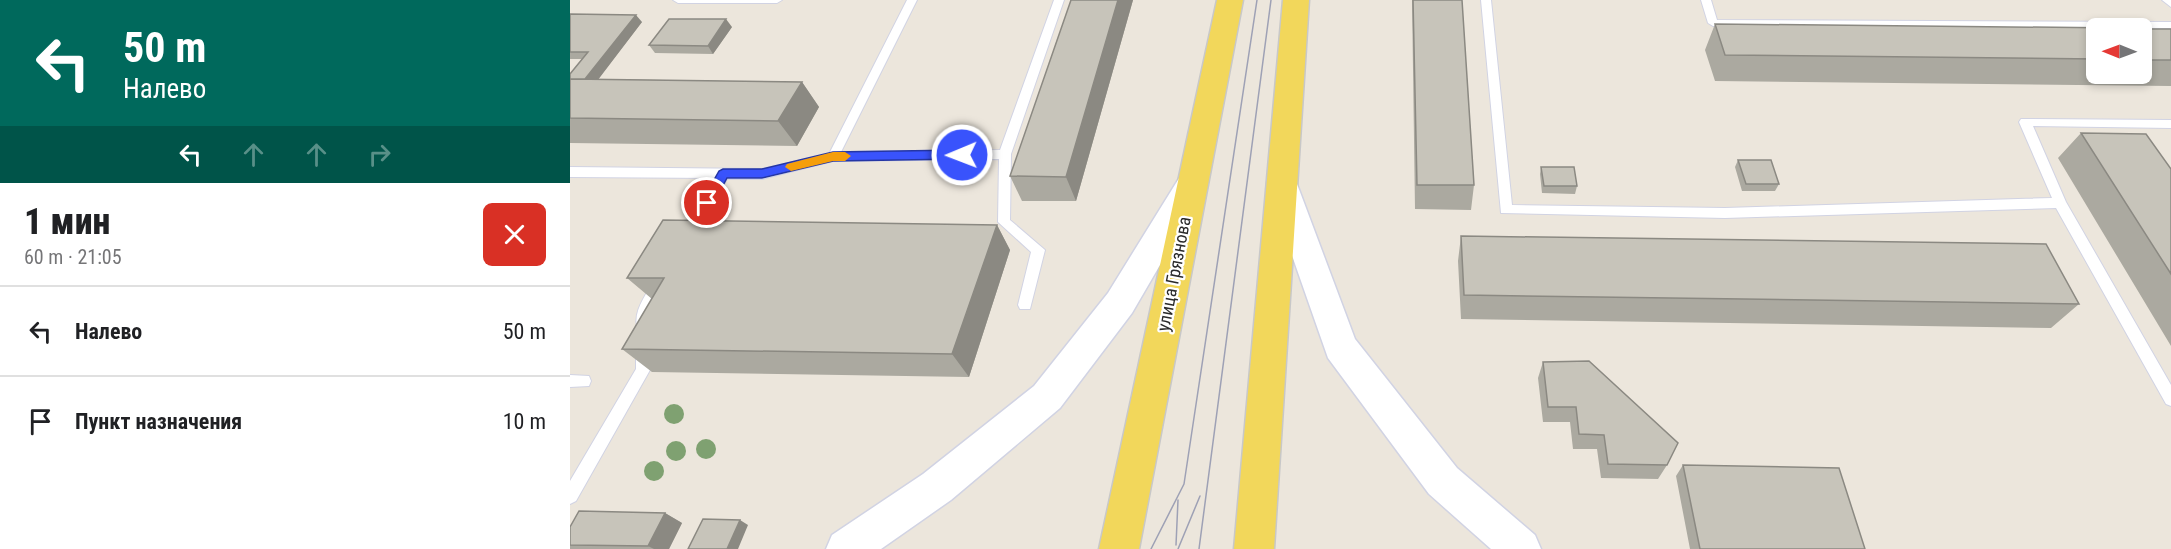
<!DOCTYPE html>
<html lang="ru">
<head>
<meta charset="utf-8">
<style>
  body { margin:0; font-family:"Roboto Condensed",sans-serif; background:#f6f6f6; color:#202124; height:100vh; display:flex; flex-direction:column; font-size:22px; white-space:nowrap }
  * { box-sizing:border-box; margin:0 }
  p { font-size:20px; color:#757577 }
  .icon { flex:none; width:33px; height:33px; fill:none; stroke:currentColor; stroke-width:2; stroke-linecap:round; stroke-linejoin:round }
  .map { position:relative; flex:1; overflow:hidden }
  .drawer { display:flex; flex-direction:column; background:#fff; width:570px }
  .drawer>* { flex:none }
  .guide { background:#00695c; color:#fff; overflow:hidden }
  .needle { width:39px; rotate:271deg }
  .buttons { position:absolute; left:1516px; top:18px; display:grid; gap:12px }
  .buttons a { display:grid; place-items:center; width:66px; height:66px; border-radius:9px; background:#fff; box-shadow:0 3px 9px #0003; font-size:30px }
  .pin { position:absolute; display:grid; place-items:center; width:51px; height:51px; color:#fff; margin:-26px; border:3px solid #fff; border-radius:50%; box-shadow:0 2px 6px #0007 }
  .me { position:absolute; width:66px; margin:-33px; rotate:269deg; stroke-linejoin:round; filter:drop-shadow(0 0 4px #0008) }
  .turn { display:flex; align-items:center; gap:21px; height:126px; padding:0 24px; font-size:27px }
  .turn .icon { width:78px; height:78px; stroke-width:2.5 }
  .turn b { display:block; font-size:42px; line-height:51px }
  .lanes { display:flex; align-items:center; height:57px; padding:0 24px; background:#0003; justify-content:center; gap:30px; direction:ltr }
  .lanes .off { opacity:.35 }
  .round { display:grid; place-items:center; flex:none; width:63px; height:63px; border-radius:9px; background:#f6f6f6 }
  .head { display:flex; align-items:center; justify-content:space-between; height:102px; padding:0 24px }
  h1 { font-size:36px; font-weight:800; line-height:45px }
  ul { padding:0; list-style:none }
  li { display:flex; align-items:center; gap:18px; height:90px; padding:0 24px; border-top:2px solid #e0e0e0 }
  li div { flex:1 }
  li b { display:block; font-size:22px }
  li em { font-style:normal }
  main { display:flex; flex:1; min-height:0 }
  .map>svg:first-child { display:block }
</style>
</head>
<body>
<main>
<section class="drawer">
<div class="guide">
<div class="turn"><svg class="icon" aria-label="left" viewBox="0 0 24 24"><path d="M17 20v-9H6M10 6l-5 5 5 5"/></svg><div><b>50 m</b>Налево</div></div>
<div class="lanes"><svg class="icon" aria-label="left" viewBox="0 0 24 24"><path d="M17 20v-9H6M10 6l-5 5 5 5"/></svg><svg class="icon off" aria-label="ahead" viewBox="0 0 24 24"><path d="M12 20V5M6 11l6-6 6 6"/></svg><svg class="icon off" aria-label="ahead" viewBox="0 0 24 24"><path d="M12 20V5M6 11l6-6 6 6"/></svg><svg class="icon off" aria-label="right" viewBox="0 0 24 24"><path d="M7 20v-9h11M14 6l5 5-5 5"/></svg></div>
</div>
<div class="head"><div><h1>1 мин</h1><p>60 m · 21:05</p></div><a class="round" style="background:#d93025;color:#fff"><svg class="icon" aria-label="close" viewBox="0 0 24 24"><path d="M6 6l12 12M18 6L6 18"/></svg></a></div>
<ul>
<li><svg class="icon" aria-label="left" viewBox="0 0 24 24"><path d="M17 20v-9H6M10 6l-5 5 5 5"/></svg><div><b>Налево</b></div><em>50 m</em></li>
<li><svg class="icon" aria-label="arrive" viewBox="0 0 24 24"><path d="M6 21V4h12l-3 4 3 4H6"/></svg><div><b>Пункт назначения</b></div><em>10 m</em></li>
</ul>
</section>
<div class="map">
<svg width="1601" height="549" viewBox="0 0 1601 549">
  <rect width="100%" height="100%" fill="#ece6dc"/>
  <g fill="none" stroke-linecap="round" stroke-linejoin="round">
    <defs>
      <path id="lane" d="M103,0H212L207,3H108Z
        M337,0H347L271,152L430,150L484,0H494L441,154L440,220L475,250L460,309H450L448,305L461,252L428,222L429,159L263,161L192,179H157L123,240L118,241L111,236L144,178L0,177V167L192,169L259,154Z
        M911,0H921L942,205L1155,208L1482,198L1449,122L1451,119L1601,120V128L1463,126L1496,202L1601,385V406L1596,404L1486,208L1155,218L931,213Z
        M1131,0H1141L1147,20L1601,22V28L1143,26L1138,23Z
        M1592,0H1601V7Z
        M90,277L95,279L97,283L81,311L79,333L74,335L69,333C60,314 76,295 85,279Z
        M73,342L78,344L80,348V370L6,501L0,504V481L66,369V348L68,344Z
        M0,375L19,376L21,381L19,386L0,387Z"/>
      <path id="secondary" d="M622,172L633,175L637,183L633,191L562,313L490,408L381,500L311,549H256L262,535L353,474L464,386L538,293L611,175Z
        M712,173L723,176L727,184L785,339L887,468L965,535L971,549H921L859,494L758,358L697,184L701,176Z"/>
      <path id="primary" d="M647,0H673L569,549H529Z
        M713,0H739L704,549H664Z"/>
    </defs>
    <use href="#lane" stroke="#d1d3e3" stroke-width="2"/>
    <use href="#secondary" stroke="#d1d3e3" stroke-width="3"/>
    <use href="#primary" stroke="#c8c8c8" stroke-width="3"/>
    <use href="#lane" fill="#fff" fill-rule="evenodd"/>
    <use href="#secondary" fill="#fff" fill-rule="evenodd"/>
    <use href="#primary" fill="#f2d75b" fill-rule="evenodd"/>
    <path stroke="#9ea1b5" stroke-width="1.5" d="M606,545L608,500
      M581,549L614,484L687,0
      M608,549L630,496
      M629,549L701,0"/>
  </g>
  <g fill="#7fa171">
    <circle cx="104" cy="414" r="10"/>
    <circle cx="136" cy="449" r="10"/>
    <circle cx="106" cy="451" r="10"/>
    <circle cx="84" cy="471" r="10"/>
  </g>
  <path fill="#aba9a0" d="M501,0H563L506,201H452L440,176Z
    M842,0H892L904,185L901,210L845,209Z
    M0,14L72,22L28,79L232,82L249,107L227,146L0,143V74L12,59H0Z
    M1145,24L1527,28V74H1572V29H1601V86L1145,81L1135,50Z
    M162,27L143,54L85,53L79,45Z
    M1511,133L1601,169V346L1488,158Z
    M1168,160L1209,184L1205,191H1172L1165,167Z
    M971,167L1007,186L1005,194L972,193L970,174Z
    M427,225L440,250L399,377L82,372L52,349L82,299L57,278Z
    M891,236L1509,304L1481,328L891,319L888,261Z
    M973,362L1097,465L1088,479L1031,478L1027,449H1003L1000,422H973L968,378Z
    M1113,465L1295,549H1120L1106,476Z
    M95,513L112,523L99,549H0V527Z"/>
  <path fill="#8b8982" d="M548,0H563L506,201L496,177Z
    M66,15L72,22L18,93L10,85Z
    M156,19L162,27L143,54L138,46Z
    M232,82L249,107L227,146L208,121Z
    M427,225L440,250L399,377L382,354Z
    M95,513L112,523L99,549H84L78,546Z
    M170,520L178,525L168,549H157Z"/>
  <path fill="#c7c4ba" stroke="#8b8982" stroke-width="1.5" d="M501,0H548L496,177L440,176Z
    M843,0H892L904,185H847Z
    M0,14L66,15L15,79H0V74L18,52H0Z
    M99,19H156L138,46L79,45Z
    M1145,24L1551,28H1527V59L1155,55Z
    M1572,29H1601V60H1572Z
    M0,79L232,82L208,121L0,118Z
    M1511,133L1576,134L1601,169V274Z
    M1168,160H1201L1209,184H1176Z
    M971,167H1004L1007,186H974Z
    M93,220L427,225L382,354L52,349L94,278H57Z
    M891,236L1476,244L1509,304L894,295Z
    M1019,361L1108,443L1097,465L1038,464L1034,435L1009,434L1006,407H978L973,362Z
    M1113,465L1269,468L1295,549H1130Z
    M9,511L95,513L78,546L0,545V527Z
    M133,519L170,520L157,549H118Z"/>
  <path fill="#3953fc" stroke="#2536a4" stroke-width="1.5" d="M392,150L398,155L392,159L263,161L192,178H157L142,206L137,208L131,203L149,171L153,169H192L263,152Z"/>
  <path fill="#f59e0b" d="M263,152H275L281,156L275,161H263L221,171L215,167L217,164Z"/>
  <g text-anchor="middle" stroke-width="4.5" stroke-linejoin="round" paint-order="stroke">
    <g font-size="18" fill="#2a2a2a" stroke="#fff">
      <text transform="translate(604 274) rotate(-79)" y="6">улица Грязнова</text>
    </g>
  </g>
</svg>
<div class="buttons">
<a><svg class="needle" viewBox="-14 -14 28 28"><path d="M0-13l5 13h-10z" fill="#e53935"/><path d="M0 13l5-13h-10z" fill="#757577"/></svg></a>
</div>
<div class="pin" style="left:137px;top:203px;background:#d93025"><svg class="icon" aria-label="arrive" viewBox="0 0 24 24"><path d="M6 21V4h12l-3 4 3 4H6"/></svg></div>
<svg class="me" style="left:392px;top:155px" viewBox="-20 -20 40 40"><circle r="17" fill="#3953fc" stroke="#fff" stroke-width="3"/><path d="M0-11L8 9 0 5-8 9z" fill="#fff"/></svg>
</div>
</main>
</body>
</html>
